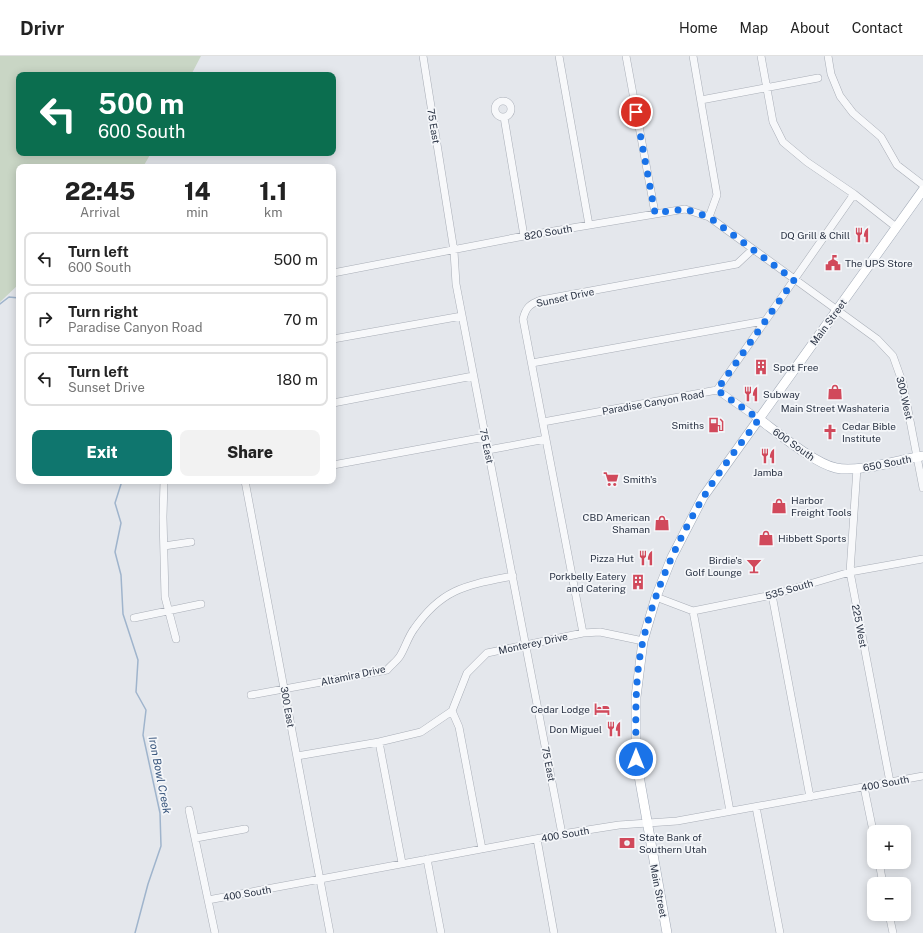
<!DOCTYPE html>
<html lang="en">
<head>
<meta charset="utf-8">
<style>
  body { margin:0; font-family:"Public Sans",sans-serif; background:#f2f2f2; color:#222; height:100vh; display:flex; flex-direction:column; font-size:15px; white-space:nowrap }
  * { box-sizing:border-box; margin:0 }
  p { font-size:13px; color:#767676 }
  .icon { flex:none; width:22px; height:22px; fill:none; stroke:currentColor; stroke-width:2; stroke-linecap:round; stroke-linejoin:round }
  .map { position:relative; flex:1; overflow:hidden }
  .panel { position:absolute; left:16px; top:108px; width:320px; height:320px; display:flex; flex-direction:column; background:#fff; border-radius:8px; box-shadow:0 2px 10px #0003 }
  .panel>* { flex:none }
  .guide { position:absolute; left:16px; top:16px; width:320px; height:84px; border-radius:8px; box-shadow:0 2px 10px #0003; background:#0b6e4f; color:#fff; overflow:hidden }
  .buttons { position:absolute; left:867px; top:769px; display:grid; gap:8px }
  .buttons a { display:grid; place-items:center; width:44px; height:44px; border-radius:8px; background:#fff; box-shadow:0 2px 10px #0003; font-size:20px }
  .pin { position:absolute; display:grid; place-items:center; width:34px; height:34px; color:#fff; margin:-17px; border:2px solid #fff; border-radius:50%; box-shadow:0 1px 4px #0007 }
  .me { position:absolute; width:44px; margin:-22px; rotate:0deg; stroke-linejoin:round; filter:drop-shadow(0 0 3px #0008) }
  .turn { display:flex; align-items:center; gap:14px; height:84px; padding:0 16px; font-size:18px }
  .turn .icon { width:52px; height:52px; stroke-width:2.5 }
  .turn b { display:block; font-size:28px; line-height:34px }
  .eta { display:flex; justify-content:space-evenly; align-items:center; height:68px; text-align:center }
  .eta b { font-size:24px; font-weight:800; line-height:28px }
  .cta { display:flex; gap:8px; margin-top:auto; padding:8px 16px }
  .cta a { flex:1; height:46px; border-radius:8px; background:#0f766e; color:#fff; font-size:16px; font-weight:800; line-height:46px; text-align:center }
  .cta a+a { background:#f2f2f2; color:#222 }
  ul { padding:0; list-style:none }
  li { display:flex; align-items:center; gap:12px; height:54px; margin:0 8px 6px; padding:0 8px; border:2px solid #e0e0e0; border-radius:8px }
  li div { flex:1 }
  li b { display:block; font-size:15px }
  li em { font-style:normal }
  header { display:flex; align-items:center; gap:24px; box-sizing:border-box; height:56px; padding:0 20px; background:#fff; border-bottom:1px solid #e0e0e0 }
  header strong { font-size:19px }
  nav { display:flex; gap:22px; margin-inline-start:auto; font-size:14px }
  .map>svg:first-child { display:block }
</style>
</head>
<body>
<header>
<strong>Drivr</strong>
<nav><a>Home</a><a>Map</a><a>About</a><a>Contact</a></nav>
</header>
<div class="map">
<svg width="923" height="877" viewBox="0 0 923 877">
  <rect width="100%" height="100%" fill="#e4e7ec"/>
  <path fill="#c9d6c5" d="M0,0H201L191,19H19V97H151L143,111H19V228L0,246Z"/>
  <g fill="none" stroke-linecap="round" stroke-linejoin="round">
    <path stroke="#9fb4cc" stroke-width="1.5" d="M0,248L9,241L19,242
      M122,425L115,447L121,467L115,496L121,519L123,558L138,604L136,636L146,654L143,679L160,757L161,790L148,828L135,877"/>
    <defs>
      <path id="minor" d="M423,0L454,195L456,228L562,778
        M559,0L589,169
        M626,0L655,157
        M693,0L717,139L709,161
        M761,0L773,66L783,86L807,106L854,138L896,171
        M828,0L831,18L840,40L853,57L881,81L897,109L923,129
        M701,44L818,22
        M495 53a8 8 0 1 1 16 0a8 8 0 1 1-16 0Z
        M504,61L524,180
        M333,217L524,180L685,153L709,161L753,193
        M333,283L462,260
        M532,307L764,265
        M717,334L759,363
        M333,347L473,320
        M543,366L717,334L854,138
        M488,394L546,383
        M333,409L485,381
        M857,412L850,516L890,726
        M164,425L163,461L165,541L176,583
        M245,425L330,877
        M164,490L191,486
        M772,539L810,741
        M656,541L693,555L772,539L850,516L923,503
        M693,555L730,755
        M134,562L201,548
        M583,577L523,263C526,251 530,248 541,244L737,208L753,193L877,283L893,300L903,328L923,432
        M251,639L387,614C391,609 397,605 400,600C405,592 408,581 414,573C442,532 467,529 513,520
        M452,655L459,671L482,793
        M379,686L402,807
        M297,700L379,686L421,676L452,655L467,617L487,597L583,577L600,576L643,585
        M864,731L874,780
        M756,751L780,877
        M189,754L215,877
        M196,782L245,773
        M537,783L554,877
        M427,803L441,877
        M879,806L883,828
        M208,844L562,778L619,769L677,765L923,720
        M889,858L893,877"/>
      <path id="major" d="M759,363C778,377 814,407 836,412C858,417 899,404 923,400
        M667,877L636,703V641L643,585L656,541L672,501L703,441L923,134"/>
    </defs>
    <use href="#minor" stroke="#a9aeb7" stroke-width="8"/>
    <use href="#major" stroke="#a3abb8" stroke-width="10"/>
    <use href="#minor" stroke="#f7f8fa" stroke-width="7"/>
    <use href="#major" stroke="#fff" stroke-width="9"/>
  </g>
  <g fill="none" stroke-linecap="round" stroke-linejoin="round">
    <path stroke="#1a73e8" stroke-width="7" stroke-dasharray="0 12.6" d="M636,56L655,157L685,153L709,161L794,224L717,334L759,363C740,389 719,415 703,442C677,485 654,536 643,585C634,623 636,664 636,703"/>
  </g>
  <defs>
    <symbol id="restaurant-bare" viewBox="-9 -9 18 18"><path d="M-5-6h1v4h1v-4h1v4h1v-4h1v5L-1.5 .5V6h-2V.5L-5-1ZM5-6V6H3V1.5H1.5Q1.5-4 5-6Z" fill="#d1495b" stroke="#f4f6f9" stroke-width="2.5" paint-order="stroke"/></symbol>
    <symbol id="civic-bare" viewBox="-9 -9 18 18"><path d="M-.6-6.5H3V-4.5H.6V-3L4-1V1h2V6H-6V1h2V-1L-.6-3ZM-1.2 2.5V6h2.4V2.5Z" fill="#d1495b" stroke="#f4f6f9" stroke-width="2.5" paint-order="stroke"/></symbol>
    <symbol id="building-bare" viewBox="-9 -9 18 18"><path d="M-4-6H4V6H1V3H-1V6H-4ZM-2.5-4.3h1.7v1.8h-1.7ZM.8-4.3h1.7v1.8H.8ZM-2.5-1h1.7V.8h-1.7ZM.8-1h1.7V.8H.8Z" fill="#d1495b" stroke="#f4f6f9" stroke-width="2.5" paint-order="stroke"/></symbol>
    <symbol id="shop-bare" viewBox="-9 -9 18 18"><path d="M-5-2.5h2.3a2.7 3.5 0 0 1 5.4 0H5L5.5 6h-11ZM-1.5-2.5h3a1.5 2.3 0 0 0-3 0Z" fill="#d1495b" stroke="#f4f6f9" stroke-width="2.5" paint-order="stroke"/></symbol>
    <symbol id="fuel-bare" viewBox="-9 -9 18 18"><path d="M-5.5-6h7V0h2V4h1.3V-2.5L3-4.5l.8-.8L6-3V5H2.5V1h-1V6h-7ZM-4.2-4.7v3.2H.2V-4.7Z" fill="#d1495b" stroke="#f4f6f9" stroke-width="2.5" paint-order="stroke"/></symbol>
    <symbol id="church-bare" viewBox="-9 -9 18 18"><path d="M-1.2-6h2.4v3.5h3.3v2.4h-3.3V6h-2.4V-.1h-3.3v-2.4h3.3Z" fill="#d1495b" stroke="#f4f6f9" stroke-width="2.5" paint-order="stroke"/></symbol>
    <symbol id="supermarket-bare" viewBox="-9 -9 18 18"><path d="M-6-5.5h2.5l.6 2H6L4.5 2H-2.5L-4.4-4H-6ZM-1.5 3.2a1.3 1.3 0 1 0 .1 0ZM3 3.2a1.3 1.3 0 1 0 .1 0Z" fill="#d1495b" stroke="#f4f6f9" stroke-width="2.5" paint-order="stroke"/></symbol>
    <symbol id="bar-bare" viewBox="-9 -9 18 18"><path d="M-6-5H6L.8 .8V4.5H3.5V6h-7V4.5H-.8V.8Z" fill="#d1495b" stroke="#f4f6f9" stroke-width="2.5" paint-order="stroke"/></symbol>
    <symbol id="hotel-bare" viewBox="-9 -9 18 18"><path d="M-6-4.5h1.5V1H6V5H4.5V3h-9V5H-6ZM-4 0a1.8 1.8 0 1 1 3.6 0ZM.5 0V-2.5h3Q6-2.5 6 0Z" fill="#d1495b" stroke="#f4f6f9" stroke-width="2.5" paint-order="stroke"/></symbol>
    <symbol id="bank-bare" viewBox="-9 -9 18 18"><path d="M-6-4H6V4H-6ZM0-2.3a2.3 2.3 0 1 0 0 4.6a2.3 2.3 0 1 0 0-4.6Z" fill="#d1495b" stroke="#f4f6f9" stroke-width="2.5" paint-order="stroke"/></symbol>
  </defs>
  <g fill-rule="evenodd">
    <use href="#restaurant-bare" x="851" y="168" width="22" height="22"/>
    <use href="#civic-bare" x="822" y="196" width="22" height="22"/>
    <use href="#building-bare" x="750" y="300" width="22" height="22"/>
    <use href="#shop-bare" x="824" y="325" width="22" height="22"/>
    <use href="#restaurant-bare" x="740" y="327" width="22" height="22"/>
    <use href="#fuel-bare" x="705" y="358" width="22" height="22"/>
    <use href="#church-bare" x="819" y="365" width="22" height="22"/>
    <use href="#restaurant-bare" x="757" y="389" width="22" height="22"/>
    <use href="#supermarket-bare" x="600" y="412" width="22" height="22"/>
    <use href="#shop-bare" x="768" y="439" width="22" height="22"/>
    <use href="#shop-bare" x="651" y="456" width="22" height="22"/>
    <use href="#shop-bare" x="755" y="471" width="22" height="22"/>
    <use href="#restaurant-bare" x="635" y="491" width="22" height="22"/>
    <use href="#bar-bare" x="743" y="499" width="22" height="22"/>
    <use href="#building-bare" x="627" y="515" width="22" height="22"/>
    <use href="#hotel-bare" x="591" y="642" width="22" height="22"/>
    <use href="#restaurant-bare" x="603" y="662" width="22" height="22"/>
    <use href="#bank-bare" x="616" y="776" width="22" height="22"/>
  </g>
  <g text-anchor="middle" stroke-width="3.5" stroke-linejoin="round" paint-order="stroke">
    <g font-size="10" fill="#2b3445" stroke="#f4f6f9">
      <text transform="translate(434 70) rotate(81)" y="4">75 East</text>
      <text transform="translate(548 176) rotate(-10)" y="4">820 South</text>
      <text transform="translate(565 241) rotate(-12)" y="4">Sunset Drive</text>
      <text transform="translate(828 266) rotate(-54)" y="4">Main Street</text>
      <text transform="translate(905 342) rotate(77)" y="4">300 West</text>
      <text transform="translate(653 346) rotate(-10)" y="4">Paradise Canyon Road</text>
      <text transform="translate(794 388) rotate(35)" y="4">600 South</text>
      <text transform="translate(487 390) rotate(78)" y="4">75 East</text>
      <text transform="translate(887 407) rotate(-11)" y="4">650 South</text>
      <text transform="translate(789 533) rotate(-16)" y="4">535 South</text>
      <text transform="translate(860 570) rotate(79)" y="4">225 West</text>
      <text transform="translate(533 587) rotate(-12)" y="4">Monterey Drive</text>
      <text transform="translate(353 619) rotate(-12)" y="4">Altamira Drive</text>
      <text transform="translate(288 651) rotate(80)" y="4">300 East</text>
      <text transform="translate(549 708) rotate(79)" y="4">75 East</text>
      <text transform="translate(885 727) rotate(-11)" y="4">400 South</text>
      <text transform="translate(565 778) rotate(-10)" y="4">400 South</text>
      <text transform="translate(659 835) rotate(79)" y="4">Main Street</text>
      <text transform="translate(247 837) rotate(-10)" y="4">400 South</text>
    </g>
    <g font-size="10" fill="#2b3445" stroke="#f4f6f9" text-anchor="end">
      <text x="850" y="183">DQ Grill &amp; Chill</text>
      <text x="845" y="211" text-anchor="start">The UPS Store</text>
      <text x="773" y="315" text-anchor="start">Spot Free</text>
      <text x="763" y="342" text-anchor="start">Subway</text>
      <text x="835" y="356" text-anchor="middle">Main Street Washateria</text>
      <text x="704" y="373">Smiths</text>
      <text x="842" y="374" text-anchor="start">Cedar Bible<tspan x="842" dy="12">Institute</tspan></text>
      <text x="768" y="420" text-anchor="middle">Jamba</text>
      <text x="623" y="427" text-anchor="start">Smith's</text>
      <text x="791" y="448" text-anchor="start">Harbor<tspan x="791" dy="12">Freight Tools</tspan></text>
      <text x="650" y="465">CBD American<tspan x="650" dy="12">Shaman</tspan></text>
      <text x="778" y="486" text-anchor="start">Hibbett Sports</text>
      <text x="634" y="506">Pizza Hut</text>
      <text x="742" y="508">Birdie's<tspan x="742" dy="12">Golf Lounge</tspan></text>
      <text x="626" y="524">Porkbelly Eatery<tspan x="626" dy="12">and Catering</tspan></text>
      <text x="590" y="657">Cedar Lodge</text>
      <text x="602" y="677">Don Miguel</text>
      <text x="639" y="785" text-anchor="start">State Bank of<tspan x="639" dy="12">Southern Utah</tspan></text>
    </g>
    <g font-size="11" font-style="italic" fill="#34527a" stroke="#f4f6f9">
      <text transform="translate(160 719) rotate(79)" y="4">Iron Bowl Creek</text>
    </g>
  </g>
</svg>
<div class="buttons">
<a>+</a>
<a>−</a>
</div>
<div class="pin" style="left:636px;top:56px;background:#d93025"><svg class="icon" aria-label="arrive" viewBox="0 0 24 24"><path d="M6 21V4h12l-3 4 3 4H6"/></svg></div>
<svg class="me" style="left:636px;top:703px" viewBox="-20 -20 40 40"><circle r="17" fill="#1a73e8" stroke="#fff" stroke-width="3"/><path d="M0-11L8 9 0 5-8 9z" fill="#fff"/></svg>
<div class="guide">
<div class="turn"><svg class="icon" aria-label="left" viewBox="0 0 24 24"><path d="M17 20v-9H6M10 6l-5 5 5 5"/></svg><div><b>500 m</b>600 South</div></div>
</div>
<section class="panel">
<div class="eta">
<div><b>22:45</b><p>Arrival</p></div>
<div><b>14</b><p>min</p></div>
<div><b>1.1</b><p>km</p></div>
</div>
<ul>
<li><svg class="icon" aria-label="left" viewBox="0 0 24 24"><path d="M17 20v-9H6M10 6l-5 5 5 5"/></svg><div><b>Turn left</b><p>600 South</p></div><em>500 m</em></li>
<li><svg class="icon" aria-label="right" viewBox="0 0 24 24"><path d="M7 20v-9h11M14 6l5 5-5 5"/></svg><div><b>Turn right</b><p>Paradise Canyon Road</p></div><em>70 m</em></li>
<li><svg class="icon" aria-label="left" viewBox="0 0 24 24"><path d="M17 20v-9H6M10 6l-5 5 5 5"/></svg><div><b>Turn left</b><p>Sunset Drive</p></div><em>180 m</em></li>
</ul>
<div class="cta"><a>Exit</a><a>Share</a></div>
</section>
</div>
</body>
</html>
